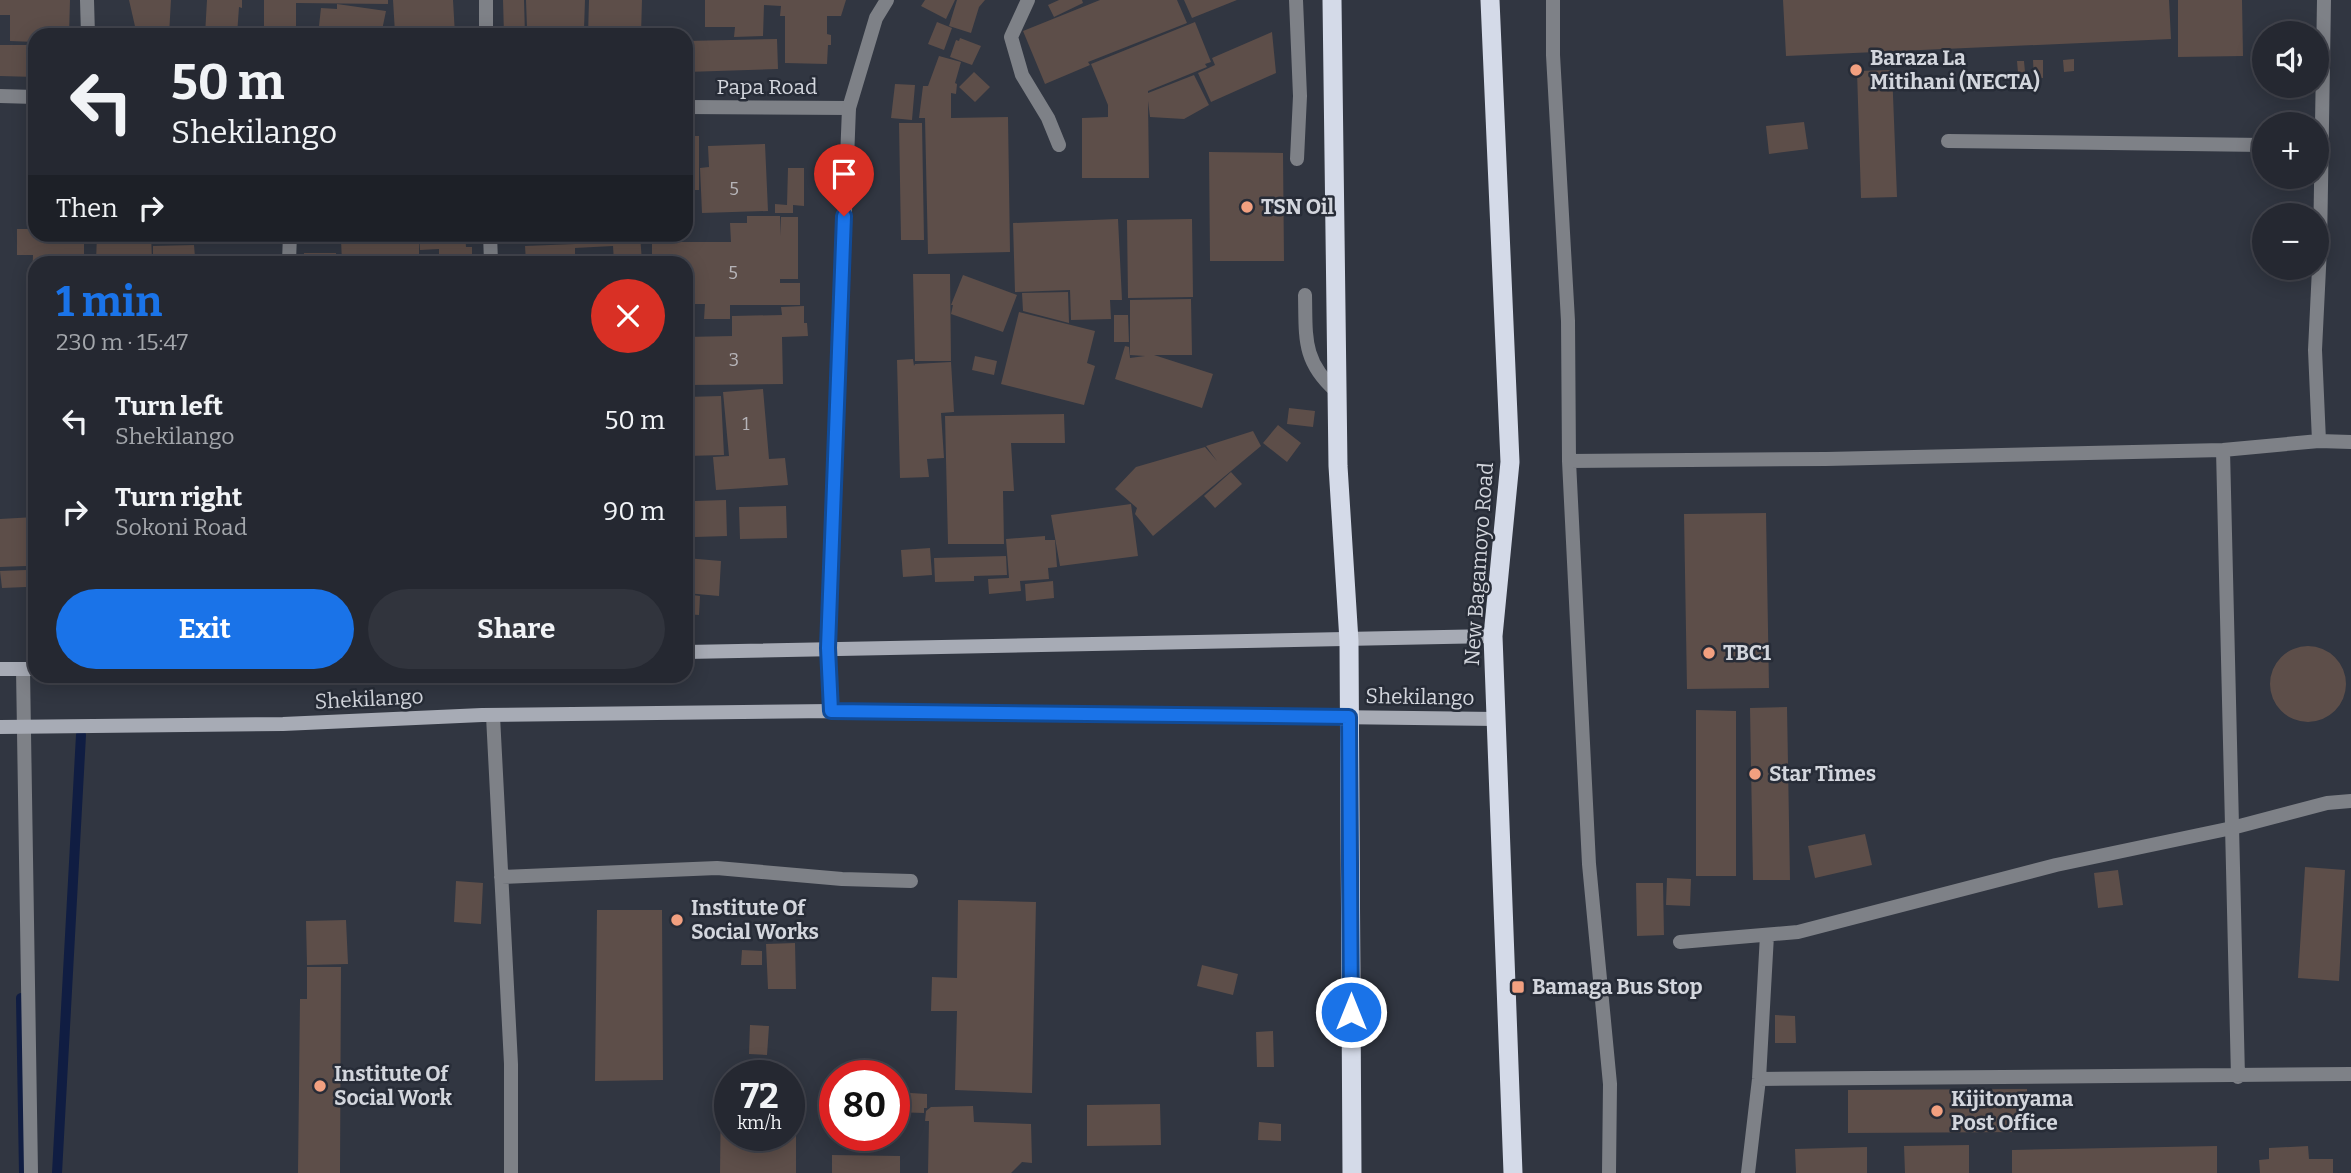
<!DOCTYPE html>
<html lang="en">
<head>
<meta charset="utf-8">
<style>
  body { margin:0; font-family:Bitter,serif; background:#31343d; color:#f1f3f6; height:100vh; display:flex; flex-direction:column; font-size:26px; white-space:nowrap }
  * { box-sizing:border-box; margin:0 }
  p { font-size:23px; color:#a3a6ab }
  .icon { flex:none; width:38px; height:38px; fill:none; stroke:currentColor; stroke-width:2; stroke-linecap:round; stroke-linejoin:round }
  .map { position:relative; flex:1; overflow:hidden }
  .sheet { position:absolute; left:28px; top:256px; width:665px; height:427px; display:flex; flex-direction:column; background:#252831; border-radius:21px; box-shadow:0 4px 18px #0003,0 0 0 2px #42444d }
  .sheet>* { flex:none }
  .banner { position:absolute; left:28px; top:28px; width:665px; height:214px; border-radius:21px; box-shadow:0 4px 18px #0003,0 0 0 2px #42444d; background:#252831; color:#f1f3f6; overflow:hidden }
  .fabs { position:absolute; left:2252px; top:21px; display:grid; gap:14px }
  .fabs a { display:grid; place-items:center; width:77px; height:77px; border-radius:50%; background:#252831; box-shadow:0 4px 18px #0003,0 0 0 2px #42444d; font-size:35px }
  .speed { position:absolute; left:714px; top:1060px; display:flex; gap:14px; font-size:35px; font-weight:700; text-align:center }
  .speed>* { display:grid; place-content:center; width:91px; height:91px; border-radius:50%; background:#252831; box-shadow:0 4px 18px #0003,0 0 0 2px #42444d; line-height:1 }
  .speed small { font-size:18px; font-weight:400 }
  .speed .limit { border:10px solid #d22; background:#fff; color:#111 }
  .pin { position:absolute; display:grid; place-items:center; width:60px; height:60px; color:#fff; margin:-72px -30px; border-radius:50% 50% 50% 0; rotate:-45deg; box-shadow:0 0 7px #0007 }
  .pin .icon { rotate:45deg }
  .me { position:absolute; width:77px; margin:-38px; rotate:0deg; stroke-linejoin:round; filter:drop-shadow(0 0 5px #0008) }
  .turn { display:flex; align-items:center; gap:24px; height:147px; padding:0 28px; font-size:32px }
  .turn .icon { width:91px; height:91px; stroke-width:2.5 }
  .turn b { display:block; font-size:49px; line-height:60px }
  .then { display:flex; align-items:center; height:66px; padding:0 28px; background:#0003; gap:14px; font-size:26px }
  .round { display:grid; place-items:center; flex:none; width:74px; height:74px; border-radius:37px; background:#31343d }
  .head { display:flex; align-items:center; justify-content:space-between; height:119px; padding:0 28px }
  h1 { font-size:42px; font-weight:700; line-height:52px; color:#1a73e8 }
  .primary-button { display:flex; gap:14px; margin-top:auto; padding:14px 28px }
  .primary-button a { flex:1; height:80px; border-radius:42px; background:#1a73e8; color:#fff; font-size:28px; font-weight:700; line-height:80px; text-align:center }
  .primary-button a+a { background:#31343d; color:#f1f3f6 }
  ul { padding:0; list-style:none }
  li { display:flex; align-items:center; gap:21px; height:91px; padding:0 28px }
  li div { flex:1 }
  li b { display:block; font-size:26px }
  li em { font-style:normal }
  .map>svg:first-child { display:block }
</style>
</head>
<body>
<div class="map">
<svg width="2351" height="1173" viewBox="0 0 2351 1173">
  <rect width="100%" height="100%" fill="#313641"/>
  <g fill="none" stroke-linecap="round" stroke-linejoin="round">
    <path stroke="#101d42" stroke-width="10" d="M21,998L24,1173
      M57,1173L81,735"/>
  </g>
  <path fill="#5d4e49" d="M0,0H70L69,35H35V42L10,41V15H0Z
    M129,0H171L169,35H137Z
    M207,0H242V8L239,7L237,35H205Z
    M264,0H388V4L296,3V32H326V26H319L321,8L337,9V4L386,11L381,35H264Z
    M393,0H453L455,35H421V31L395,33Z
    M503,0H524L525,35H504Z
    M526,0H585L584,29L527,28Z
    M589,0H642L641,35H588Z
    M705,0H846L841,16H827V34L831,35V45H828L827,64L785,63V16H780L781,6L764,5L763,36L734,37L735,27H705Z
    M925,0H955L946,19L921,6Z
    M957,0H985L979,7L971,33L949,26Z
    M1059,0H1082L1083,3L1054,17L1048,5Z
    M1100,0H1177L1187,23L1088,62L1090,65L1045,84L1023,31Z
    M1184,0H1237L1192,18Z
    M1783,0H2169L2171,39L1786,56Z
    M2178,0H2242L2243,56L2178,57Z
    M937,22L952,28L944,50L928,44Z
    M1195,22L1211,62L1205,64L1207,67L1148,91V93L1194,75L1209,105L1184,119L1150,117L1148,101L1149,178H1082V118L1108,117V105L1091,64Z
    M181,30L198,34V35H180Z
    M1272,32L1276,73L1211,102L1198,73L1215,65L1212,58Z
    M960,38L981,46L972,65L950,57L956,40L959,41Z
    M777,39L778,69L686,72V41Z
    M0,45H35V77L0,76Z
    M939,56L961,62L955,83L957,84L956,94L951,93V118L1008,117L1010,252L928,254L925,118H919L923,86H928Z
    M2074,59V71L2064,72L2063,60Z
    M2033,60H2043V78L2034,79Z
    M2017,61H2024L2025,72L2018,73Z
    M1892,70L1897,197L1861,198L1857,71Z
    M974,72L990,87L975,102L959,87Z
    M895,84L915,85L912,120L891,118Z
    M1804,122L1808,149L1769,154L1766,126Z
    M899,123H922L924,240H901Z
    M686,136H699V190H686Z
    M765,144L768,211L702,213L700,168L709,167L708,146Z
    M1209,152L1283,153L1284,261H1210Z
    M788,168H804V206L793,205V213H775V204L787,205Z
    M747,216H780V236L781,217H798V279H780V283H800V305H730V319H704L705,304H690V290H686V262H652V242H731L730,223H747Z
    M1118,219L1122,300H1110L1111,319L1071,320L1070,290L1015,292L1013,223Z
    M1192,219L1193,297L1128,298L1127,220Z
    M17,229H35V234H84V262H35V282H32L33,255H17Z
    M97,234H151L152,260H135V262H96Z
    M400,234H465L466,247H472V262H439V249L420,250L419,237L400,239Z
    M574,234H640L642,262H614L613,246L575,248V262H526L525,246L575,244Z
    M341,240L419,241V262H342Z
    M194,245L195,257H233V262H153V246Z
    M304,253H336V262H304Z
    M913,274H950L951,361H915Z
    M963,275L1017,295L1003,332L951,314L953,305H951Z
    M1068,292L1069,323L1023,311L1022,293Z
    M1191,299L1192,355H1154L1213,374L1202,408L1115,379L1125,346L1129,347L1130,358L1145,356L1130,355V300Z
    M804,306V323H807L808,336L782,337L783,384L686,385V337L732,336V316L782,315L781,307Z
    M686,308H692V334H686Z
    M1019,312L1095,331L1087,363L1095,366L1084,405L1001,384Z
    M1114,315H1128L1129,342H1114Z
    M975,356L997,361L994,375L972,370Z
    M913,359L914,366L915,364L951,362L954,412L941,413L944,458L927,459L929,477L900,478L897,360Z
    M763,389L769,459L785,458L788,485L716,490L713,457L729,456L723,392Z
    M721,396L724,455L686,456V397Z
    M1289,408L1315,411L1313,427L1287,424Z
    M1064,414L1065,443H1011L1014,491H1003L1004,544H948L945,416Z
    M1278,425L1301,443L1287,462L1263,443Z
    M1253,431L1261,446L1153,536L1135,514L1137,508L1115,489L1136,467L1205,447L1217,461L1206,446Z
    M1231,472L1242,484L1215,508L1204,496Z
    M726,500L727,536L695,537L694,501Z
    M1131,504L1138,556L1060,566L1051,515Z
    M786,506L787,538L740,539L739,507Z
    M1766,513L1769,688L1687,689L1684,514Z
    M35,517V595H27L26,587L2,588L0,571L26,570V566L0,567V519Z
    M1045,536V540H1055L1057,567L1048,568L1049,579L1020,581L1021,591L989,594L988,579L1009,578L1006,539Z
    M930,548L932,575L903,577L901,550Z
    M1006,556L1007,575L974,576V581L935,582L934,558Z
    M686,558L721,561L719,596L686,593V584L691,583H686Z
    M1053,581L1054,598L1026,601L1025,584Z
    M686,594L700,596L699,615L686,614Z
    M2270 684a38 38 0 1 1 76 0a38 38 0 1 1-76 0Z
    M1787,707L1790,880H1753L1750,708Z
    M1696,710L1736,711V876H1696Z
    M1865,834L1872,865L1815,878L1808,846Z
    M2305,867L2345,870L2339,981L2298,978Z
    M2118,870L2123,905L2098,908L2094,873Z
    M1667,878L1691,879L1690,906L1666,905Z
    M456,881L483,883L481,924L454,922Z
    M1636,883H1663L1664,935L1637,936Z
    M958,900L1036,902L1032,1093L955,1090L957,1011H931L932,977L957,978Z
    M597,910H662L663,1080L595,1081Z
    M346,920L348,964L307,965L306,921Z
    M795,943L796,989H768L766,944Z
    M742,950L762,951V965H741Z
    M1202,965L1238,974L1233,995L1197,986Z
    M307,967H341L340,1173H298L300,999H307Z
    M1775,1015L1795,1016L1796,1043H1775Z
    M750,1025L769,1026L767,1055L749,1054Z
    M1273,1031L1274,1067H1257L1256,1032Z
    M721,1087H730V1136H789V1090L796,1091V1173H720Z
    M2027,1089V1132L1848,1133V1090Z
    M894,1092L927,1094V1108H924V1113L894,1112Z
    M1160,1104L1161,1145L1087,1146V1105Z
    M835,1105V1128L828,1129L827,1106Z
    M973,1106L974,1122L1031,1124L1032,1163L1022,1162L1011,1173H928L929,1121H925L926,1111L931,1107Z
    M1259,1122L1281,1124V1141L1258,1140Z
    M1969,1145V1173H1905L1904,1146Z
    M2217,1146V1173H2012V1150Z
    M2308,1146L2309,1159H2333V1173H2260L2259,1160L2269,1159V1148Z
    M1867,1147V1173H1796L1795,1149Z
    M832,1155L900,1156V1173H832Z"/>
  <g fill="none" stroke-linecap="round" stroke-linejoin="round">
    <path stroke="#7e8187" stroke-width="14" d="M1028,0L1011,37L1022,75L1048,118L1059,145
      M1296,0L1300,96L1297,159
      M1553,0V55L1568,321L1569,461L1589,864L1610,1084L1609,1173
      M1948,141L2264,145
      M1305,295C1306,337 1302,361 1336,391
      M2319,441L2315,350L2320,248L2324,0
      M2223,450L2238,1077
      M1569,461L1826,459L2223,450L2319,441L2351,442
      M493,716L511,1064V1173
      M501,877L717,868L842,879L911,881
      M1680,942L1798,932L2056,865L2232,828L2327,803L2351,801
      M1759,1079L2351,1074
      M1748,1173L1759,1079L1767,935"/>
    <path stroke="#7e8187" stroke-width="14" d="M87,0L88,35
      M486,35V0
      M0,96L35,97
      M686,107L849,108
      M490,234L491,262
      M289,262L290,234"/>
    <path stroke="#7e8187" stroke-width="14" d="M23,669L31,1173
      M831,711L828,648L849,108L876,18L887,0"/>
    <path stroke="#a7abb5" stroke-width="14" d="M686,652L1493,636
      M0,669H35
      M0,727L283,724L482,715L831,711L1496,719"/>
    <path stroke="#d4dae8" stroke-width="19" d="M1332,0L1338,466L1349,641L1352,1173
      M1490,0L1510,462L1493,636L1513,1173"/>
  </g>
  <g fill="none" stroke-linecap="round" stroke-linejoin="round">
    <defs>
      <path id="route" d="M844,216L828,648L831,711L1349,717L1351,1012"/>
    </defs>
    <use href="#route" stroke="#114b97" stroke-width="18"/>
    <use href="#route" stroke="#1a73e8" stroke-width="12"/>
  </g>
  <g fill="#f2a080" stroke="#272c37" stroke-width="2.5">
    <circle cx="1856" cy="70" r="7"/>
    <circle cx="1247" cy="207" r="7"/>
    <circle cx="1709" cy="653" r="7"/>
    <circle cx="1755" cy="774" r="7"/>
    <circle cx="677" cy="920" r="7"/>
    <rect x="1511" y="980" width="14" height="14" rx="3.5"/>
    <circle cx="320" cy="1086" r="7"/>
    <circle cx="1937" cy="1111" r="7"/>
  </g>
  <g text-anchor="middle" stroke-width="5" stroke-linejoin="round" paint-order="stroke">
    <g font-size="18" fill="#b6b4b8">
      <text x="734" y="195">5</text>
      <text x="733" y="279">5</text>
      <text x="734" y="366">3</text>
      <text x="746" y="430">1</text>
    </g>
    <g font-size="21" font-weight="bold" fill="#d3d6dd" stroke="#272c37" text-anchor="start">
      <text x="1870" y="65">Baraza La<tspan x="1870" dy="24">Mitihani (NECTA)</tspan></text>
      <text x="1261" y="214">TSN Oil</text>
      <text x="1723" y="660">TBC1</text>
      <text x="1769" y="781">Star Times</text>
      <text x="691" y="915">Institute Of<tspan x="691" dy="24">Social Works</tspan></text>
      <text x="1532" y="994">Bamaga Bus Stop</text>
      <text x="334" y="1081">Institute Of<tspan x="334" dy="24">Social Work</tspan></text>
      <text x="1951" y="1106">Kijitonyama<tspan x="1951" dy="24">Post Office</tspan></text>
    </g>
    <g font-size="21" fill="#d3d6dd" stroke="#272c37">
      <text x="767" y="94">Papa Road</text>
      <text transform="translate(1479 564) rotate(-86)" y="7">New Bagamoyo Road</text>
      <text transform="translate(1420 697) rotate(1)" y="7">Shekilango</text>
      <text transform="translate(369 699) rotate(-3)" y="7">Shekilango</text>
    </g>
  </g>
</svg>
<div class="fabs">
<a><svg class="icon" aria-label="sound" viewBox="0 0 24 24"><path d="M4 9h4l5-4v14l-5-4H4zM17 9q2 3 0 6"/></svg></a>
<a>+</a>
<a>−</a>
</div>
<div class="speed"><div>72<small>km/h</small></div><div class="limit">80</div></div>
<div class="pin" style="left:844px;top:216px;background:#d93025"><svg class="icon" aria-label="arrive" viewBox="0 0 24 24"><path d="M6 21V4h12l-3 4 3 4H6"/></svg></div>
<svg class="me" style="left:1351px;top:1012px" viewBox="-20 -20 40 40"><circle r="17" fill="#1a73e8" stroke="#fff" stroke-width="3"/><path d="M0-11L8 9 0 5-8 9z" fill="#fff"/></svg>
<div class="banner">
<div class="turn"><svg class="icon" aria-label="left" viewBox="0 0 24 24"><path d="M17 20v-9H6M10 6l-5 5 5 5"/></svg><div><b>50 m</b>Shekilango</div></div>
<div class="then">Then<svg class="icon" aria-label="right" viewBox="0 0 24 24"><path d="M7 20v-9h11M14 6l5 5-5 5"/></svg></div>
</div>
<section class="sheet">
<div class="head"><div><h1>1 min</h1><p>230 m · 15:47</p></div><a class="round" style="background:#d93025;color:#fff"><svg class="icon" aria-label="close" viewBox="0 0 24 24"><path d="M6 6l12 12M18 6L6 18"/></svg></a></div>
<ul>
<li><svg class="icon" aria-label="left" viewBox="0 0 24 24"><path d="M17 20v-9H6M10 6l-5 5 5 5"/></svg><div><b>Turn left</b><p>Shekilango</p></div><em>50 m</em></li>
<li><svg class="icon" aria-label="right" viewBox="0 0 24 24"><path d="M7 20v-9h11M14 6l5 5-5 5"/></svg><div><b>Turn right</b><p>Sokoni Road</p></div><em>90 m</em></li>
</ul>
<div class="primary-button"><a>Exit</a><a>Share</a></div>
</section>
</div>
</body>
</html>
